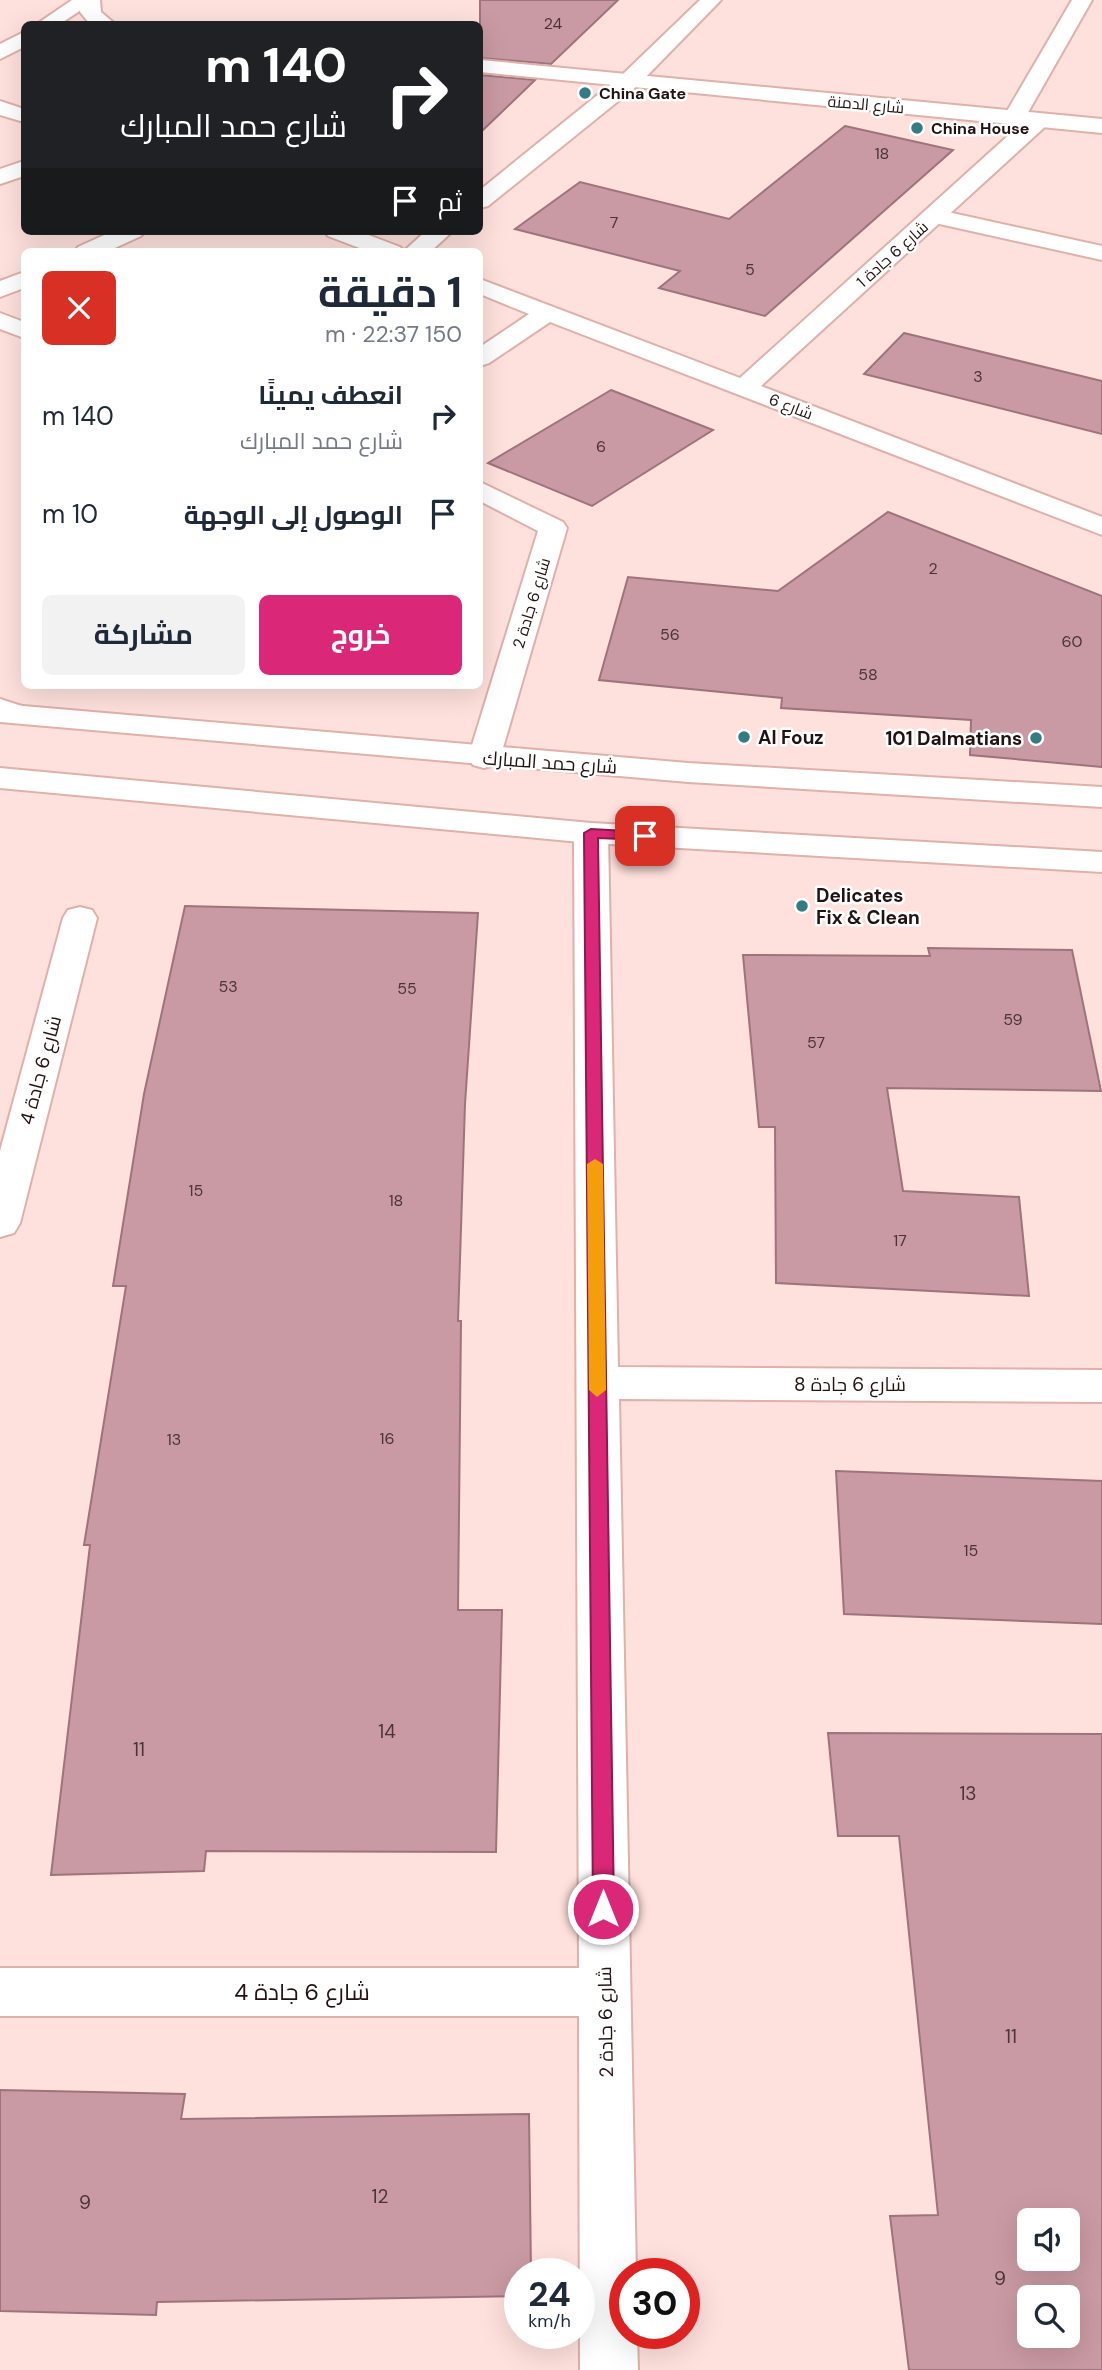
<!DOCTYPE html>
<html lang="ar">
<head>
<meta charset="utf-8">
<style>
  body { margin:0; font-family:"DM Sans",Cairo,sans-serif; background:#f2f2f3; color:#1f2937; direction:rtl; height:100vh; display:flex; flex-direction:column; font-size:26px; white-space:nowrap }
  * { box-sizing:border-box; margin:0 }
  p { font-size:23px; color:#747a83 }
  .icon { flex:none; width:38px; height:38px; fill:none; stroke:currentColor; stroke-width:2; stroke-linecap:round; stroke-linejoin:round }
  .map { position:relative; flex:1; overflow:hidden; direction:ltr }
  .side { position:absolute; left:21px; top:248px; width:462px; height:441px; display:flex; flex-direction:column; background:#fff; border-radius:10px; box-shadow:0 7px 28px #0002; direction:rtl }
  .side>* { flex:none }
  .top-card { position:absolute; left:21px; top:21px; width:462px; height:214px; border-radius:10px; box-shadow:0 7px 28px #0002; direction:rtl; background:#202124; color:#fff; overflow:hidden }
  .tools { position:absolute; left:1017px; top:2208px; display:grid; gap:14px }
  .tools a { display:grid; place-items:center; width:63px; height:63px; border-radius:10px; background:#fff; box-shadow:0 7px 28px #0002; font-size:35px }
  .speed { position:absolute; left:504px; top:2258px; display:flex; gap:14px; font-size:35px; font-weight:700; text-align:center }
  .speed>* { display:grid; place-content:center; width:91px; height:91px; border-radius:50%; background:#fff; box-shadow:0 7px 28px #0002; line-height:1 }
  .speed small { font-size:18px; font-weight:400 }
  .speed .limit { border:10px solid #d22; background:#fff; color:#111 }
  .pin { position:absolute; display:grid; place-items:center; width:60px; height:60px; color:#fff; margin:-30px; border-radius:14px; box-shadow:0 4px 10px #0006 }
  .me { position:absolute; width:77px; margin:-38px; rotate:0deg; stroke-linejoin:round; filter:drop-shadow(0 0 5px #0008) }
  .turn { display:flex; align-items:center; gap:24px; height:147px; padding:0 21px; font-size:32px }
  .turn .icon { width:91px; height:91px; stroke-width:2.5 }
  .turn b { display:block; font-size:49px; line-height:60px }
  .then { display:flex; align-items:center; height:66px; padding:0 21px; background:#0003; gap:14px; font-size:26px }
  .round { display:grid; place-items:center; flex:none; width:74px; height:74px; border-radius:10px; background:#f2f2f3 }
  .head { display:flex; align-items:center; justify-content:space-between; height:119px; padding:0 21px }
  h1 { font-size:42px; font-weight:700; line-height:52px }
  .primary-button { display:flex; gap:14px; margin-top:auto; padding:14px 21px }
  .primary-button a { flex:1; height:80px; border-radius:10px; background:#db2777; color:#fff; font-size:28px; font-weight:700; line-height:80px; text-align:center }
  .primary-button a+a { background:#f2f2f3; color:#1f2937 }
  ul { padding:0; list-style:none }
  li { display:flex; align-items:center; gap:21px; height:98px; padding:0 21px }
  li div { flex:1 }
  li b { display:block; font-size:26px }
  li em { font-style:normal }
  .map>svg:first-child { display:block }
</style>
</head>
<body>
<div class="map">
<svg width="1102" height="2370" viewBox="0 0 1102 2370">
  <rect width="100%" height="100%" fill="#fee0dc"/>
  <path fill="#c99aa3" stroke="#9f737c" stroke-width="2" fill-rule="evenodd" d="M480,0H618L551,64L480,58Z
    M480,75L535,80L480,133V74Z
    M845,126L953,150L765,316L659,288L680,271L515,229L580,182L729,219Z
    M904,333L1102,381V434L864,374Z
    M611,390L713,430L592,506L488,463Z
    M888,512L1102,596V767L970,755L971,720L781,708L782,698L599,680L628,577L778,591Z
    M185,906L478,913L465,1104L458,1321H461L458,1610H502L496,1852L206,1851L204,1871L51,1875L90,1545H84L126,1286H113L144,1094Z
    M928,948L1072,950L1101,1091L887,1088L903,1191L1019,1197L1029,1296L776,1283L775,1127H759L743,955L930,956Z
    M836,1471L1102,1481V1624L844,1614Z
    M828,1733L1102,1734V2370H909L890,2216L938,2215L899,1836H838ZM1029,2221H1068V2259H1029ZM1029,2298H1068V2336H1029Z
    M0,2090L185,2094L181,2119L529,2114L531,2273H520V2296L157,2302L156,2315L0,2311Z"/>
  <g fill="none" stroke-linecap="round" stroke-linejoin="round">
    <defs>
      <path id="service" d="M1072,0H1092L1022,123H1006L1003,118Z
        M24,161V176L0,184V169Z
        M934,209L1102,246V260L926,221L922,216L926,211Z
        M113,231H145L141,236L106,252H74L78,247Z
        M24,272V288L0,297V281Z
        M0,313L24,322V338L0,329Z"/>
      <path id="minor" d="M700,0H721L637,86L488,206L480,208V190L621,76Z
        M0,101L24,109V122L0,115Z
        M1039,113L1050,120L1047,125L761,386L1102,517V535L550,322L489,363L480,366V347L529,314L480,294V279L740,378L1031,115Z
        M324,231H358L400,247L404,251L426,231H453L430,252H370L328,236Z
        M480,482L563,522L567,528L500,758L495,765L484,768L473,765L468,758L538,531L480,501Z
        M591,823L603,826L608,833L618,1367L1102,1370V1402L619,1399L636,2273H625V2333H637L638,2370H580L579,2016H0V1968H579L574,833L579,826Z
        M80,907L92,910L97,918L20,1223L14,1233L0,1237V1151L63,918L68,910Z"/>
      <path id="tertiary" d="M80,0H100L101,12L115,24H90L80,12Z
        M480,60L1102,119V133L480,72Z"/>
      <path id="secondary" d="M0,704L688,763L1102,787V807L688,782L0,722Z
        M0,768L591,823L1102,852V872L591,843L0,788Z"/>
      <path id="primary" d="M72,0H96L60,24H37Z
        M24,32V47L0,59V44Z
        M0,699L25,707L30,714L25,721L14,723L0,719Z"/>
    </defs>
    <use href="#service" stroke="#e0b0aa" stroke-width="4"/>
    <use href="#minor" stroke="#e0b0aa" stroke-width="4"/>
    <use href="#tertiary" stroke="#e0b0aa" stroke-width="4"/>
    <use href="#secondary" stroke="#e0b0aa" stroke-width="4"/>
    <use href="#primary" stroke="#e0b0aa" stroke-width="4"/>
    <use href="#service" fill="#fff" fill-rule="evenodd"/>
    <use href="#minor" fill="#fff" fill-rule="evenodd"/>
    <use href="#tertiary" fill="#fff" fill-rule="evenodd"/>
    <use href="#secondary" fill="#fff" fill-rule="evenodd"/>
    <use href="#primary" fill="#fff" fill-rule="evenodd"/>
  </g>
  <path fill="#db2777" stroke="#8e194d" stroke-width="2" d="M591,829L645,832L651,836L645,840L598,838L614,1909L611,1916L603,1918L596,1916L593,1909L584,833Z"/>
  <path fill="#f59e0b" d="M595,1159L603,1164L606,1390L597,1397L589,1390L587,1164Z"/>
  <g fill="#347b84" stroke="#fff" stroke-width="2.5">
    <circle cx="585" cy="93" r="7"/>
    <circle cx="917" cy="128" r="7"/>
    <circle cx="744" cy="737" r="7"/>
    <circle cx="1036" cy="738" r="7"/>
    <circle cx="802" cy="906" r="7"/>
  </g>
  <g text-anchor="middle" stroke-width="5" stroke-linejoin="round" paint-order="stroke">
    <g font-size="16" fill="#4c3436">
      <text x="553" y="29">24</text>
      <text x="882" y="159">18</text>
      <text x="614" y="228">7</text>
      <text x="750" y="275">5</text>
      <text x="978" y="382">3</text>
      <text x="601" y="452">6</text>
      <text x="933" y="574">2</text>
      <text x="670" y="640">56</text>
      <text x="1072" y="647">60</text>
      <text x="868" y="680">58</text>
      <text x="228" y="992">53</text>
      <text x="407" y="994">55</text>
      <text x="1013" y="1025">59</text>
      <text x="816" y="1048">57</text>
      <text x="196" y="1196">15</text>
      <text x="396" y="1206">18</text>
      <text x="900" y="1246">17</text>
      <text x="387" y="1444">16</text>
      <text x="174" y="1445">13</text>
      <text x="971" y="1556">15</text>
    </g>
    <g font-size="16" font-weight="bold" fill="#231211" stroke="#fff" text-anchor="start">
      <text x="599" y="99">China Gate</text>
      <text x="931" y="134">China House</text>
    </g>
    <g font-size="16" fill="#231211" stroke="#fff">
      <text transform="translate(866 104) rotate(5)" y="6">شارع الدمنة</text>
      <text transform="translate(892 254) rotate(-42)" y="6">شارع 6 جادة 1</text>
      <text transform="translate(791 406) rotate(21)" y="6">شارع 6</text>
      <text transform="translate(531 603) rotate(-73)" y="6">شارع 6 جادة 2</text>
    </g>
    <g font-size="19" font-weight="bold" fill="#231211" stroke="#fff" text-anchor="start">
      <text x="758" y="744">Al Fouz</text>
      <text x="1022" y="745" text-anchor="end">101 Dalmatians</text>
      <text x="816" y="902">Delicates<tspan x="816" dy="22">Fix &amp; Clean</tspan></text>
    </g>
    <g font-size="19" fill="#231211" stroke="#fff">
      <text transform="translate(550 762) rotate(4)" y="7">شارع حمد المبارك</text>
      <text transform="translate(40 1070) rotate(-75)" y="7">شارع 6 جادة 4</text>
      <text x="850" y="1391">شارع 6 جادة 8</text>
      <text transform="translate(605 2022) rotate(-91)" y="7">شارع 6 جادة 2</text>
    </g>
    <g font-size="19" fill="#4c3436">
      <text x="387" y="1738">14</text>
      <text x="139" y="1756">11</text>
      <text x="968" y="1800">13</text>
      <text x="1011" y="2043">11</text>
      <text x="380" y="2203">12</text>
      <text x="85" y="2209">9</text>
      <text x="1000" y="2285">9</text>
    </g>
    <g font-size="23" fill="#231211" stroke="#fff">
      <text x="302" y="2000">شارع 6 جادة 4</text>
    </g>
  </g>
</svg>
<div class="tools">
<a><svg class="icon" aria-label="sound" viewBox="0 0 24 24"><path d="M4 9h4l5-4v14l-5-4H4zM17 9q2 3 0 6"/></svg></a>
<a><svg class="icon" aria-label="search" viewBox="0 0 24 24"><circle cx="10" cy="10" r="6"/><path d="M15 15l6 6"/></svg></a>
</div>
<div class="speed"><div>24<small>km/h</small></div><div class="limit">30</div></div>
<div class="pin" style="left:645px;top:836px;background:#d93025"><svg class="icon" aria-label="arrive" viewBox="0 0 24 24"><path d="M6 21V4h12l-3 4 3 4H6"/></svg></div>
<svg class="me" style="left:603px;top:1909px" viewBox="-20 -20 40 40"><circle r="17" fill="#db2777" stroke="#fff" stroke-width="3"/><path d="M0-11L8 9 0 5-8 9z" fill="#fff"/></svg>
<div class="top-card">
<div class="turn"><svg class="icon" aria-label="right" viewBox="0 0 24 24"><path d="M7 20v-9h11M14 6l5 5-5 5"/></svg><div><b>140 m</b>شارع حمد المبارك</div></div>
<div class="then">ثم<svg class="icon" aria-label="arrive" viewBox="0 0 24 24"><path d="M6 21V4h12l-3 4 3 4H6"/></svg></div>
</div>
<section class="side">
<div class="head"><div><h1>1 دقيقة</h1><p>150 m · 22:37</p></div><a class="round" style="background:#d93025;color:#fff"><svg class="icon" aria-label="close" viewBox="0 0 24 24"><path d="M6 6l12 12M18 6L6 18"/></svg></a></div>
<ul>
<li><svg class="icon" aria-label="right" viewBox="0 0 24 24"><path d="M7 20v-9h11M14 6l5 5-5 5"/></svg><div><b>انعطف يمينًا</b><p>شارع حمد المبارك</p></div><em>140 m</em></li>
<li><svg class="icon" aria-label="arrive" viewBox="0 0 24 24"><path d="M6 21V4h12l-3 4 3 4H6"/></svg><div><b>الوصول إلى الوجهة</b></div><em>10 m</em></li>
</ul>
<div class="primary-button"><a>خروج</a><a>مشاركة</a></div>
</section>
</div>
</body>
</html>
